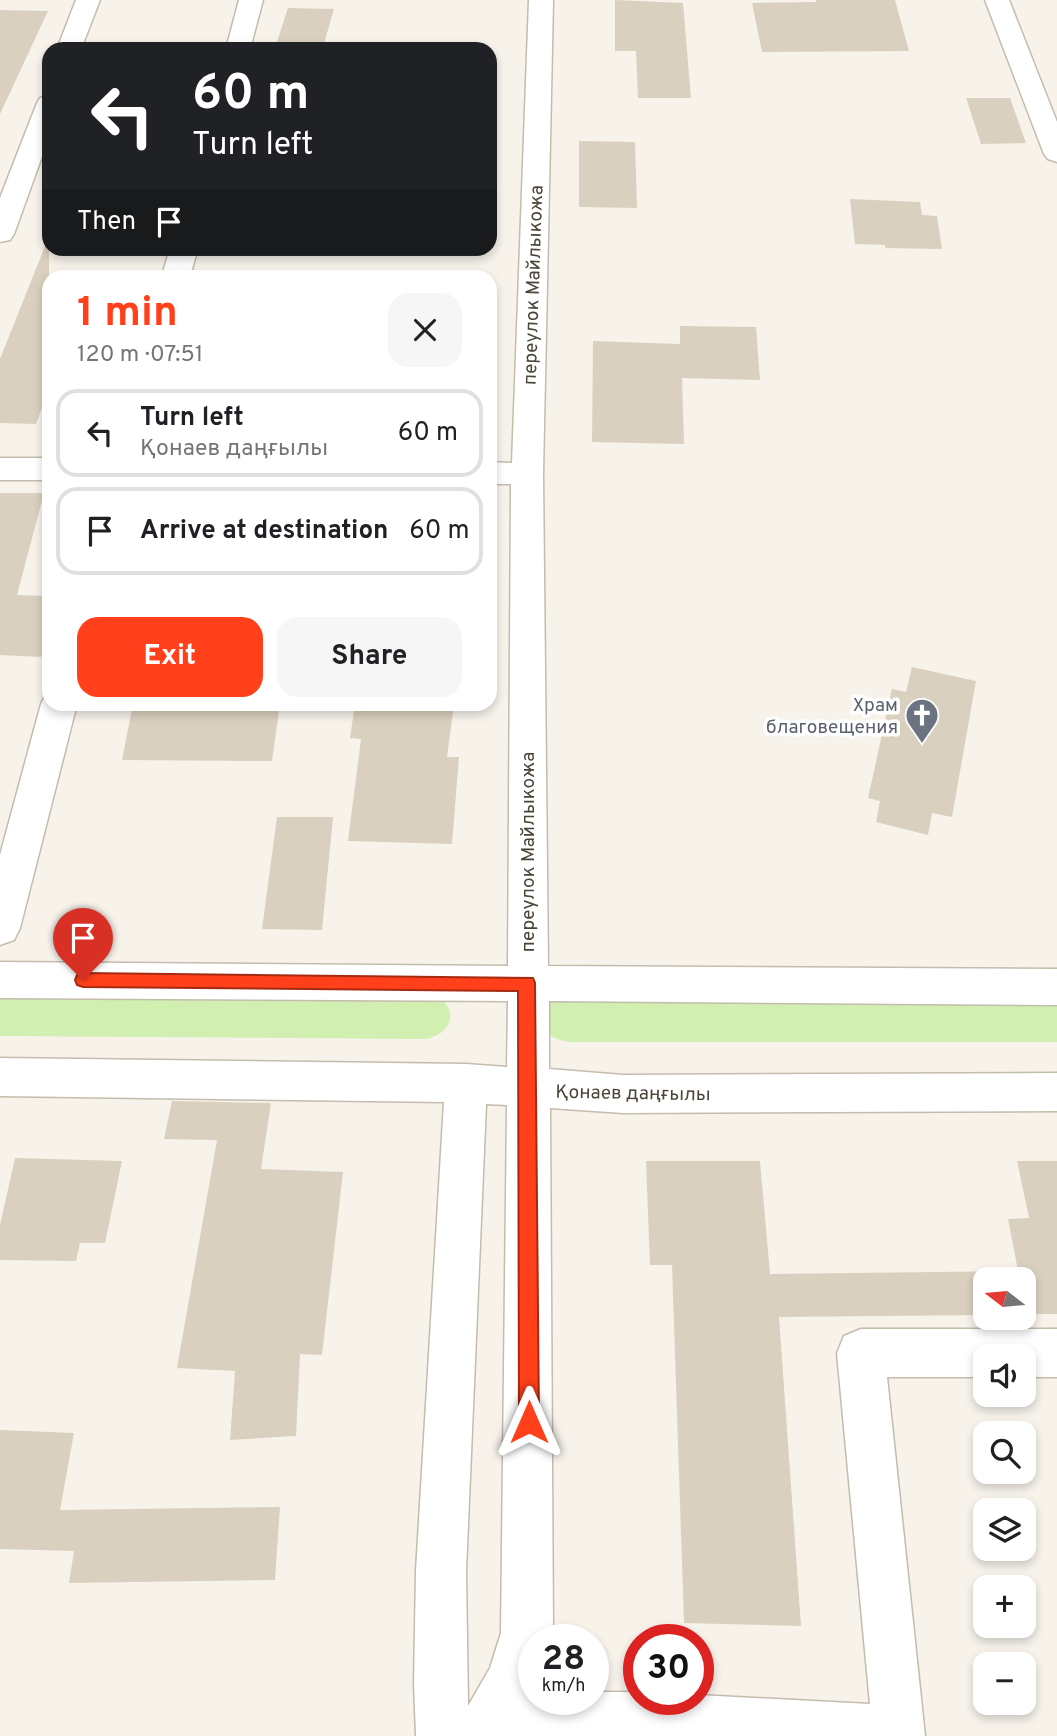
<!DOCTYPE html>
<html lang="en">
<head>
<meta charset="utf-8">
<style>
  body { margin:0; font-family:Overpass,sans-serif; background:#f6f6f6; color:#202124; height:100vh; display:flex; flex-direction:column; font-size:26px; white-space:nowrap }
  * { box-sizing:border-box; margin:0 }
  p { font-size:23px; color:#757577 }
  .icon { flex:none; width:38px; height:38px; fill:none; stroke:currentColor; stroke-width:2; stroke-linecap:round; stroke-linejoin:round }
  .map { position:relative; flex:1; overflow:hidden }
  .side { position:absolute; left:42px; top:270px; width:455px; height:441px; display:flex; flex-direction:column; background:#fff; border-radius:21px; box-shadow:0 4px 10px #0003 }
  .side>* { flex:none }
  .hud { position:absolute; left:42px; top:42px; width:455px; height:214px; border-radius:21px; box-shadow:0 4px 10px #0003; background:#202124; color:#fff; overflow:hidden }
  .needle { width:46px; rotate:286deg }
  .fabs { position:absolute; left:973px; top:1267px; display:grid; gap:14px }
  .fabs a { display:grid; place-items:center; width:63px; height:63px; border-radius:14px; background:#fff; box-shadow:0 4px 10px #0003; font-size:35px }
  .speed { position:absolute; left:518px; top:1624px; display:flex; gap:14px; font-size:35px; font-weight:700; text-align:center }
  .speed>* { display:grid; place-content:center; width:91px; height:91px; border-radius:50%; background:#fff; box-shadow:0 4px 10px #0003; line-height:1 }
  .speed small { font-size:18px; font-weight:400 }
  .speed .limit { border:10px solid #d22; background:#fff; color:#111 }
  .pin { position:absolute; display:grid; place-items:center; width:60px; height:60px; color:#fff; margin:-72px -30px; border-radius:50% 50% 50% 0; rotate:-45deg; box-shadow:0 0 7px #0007 }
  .pin .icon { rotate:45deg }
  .me { position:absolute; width:77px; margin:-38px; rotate:0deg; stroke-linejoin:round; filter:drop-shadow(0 0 5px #0008) }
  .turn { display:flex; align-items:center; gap:24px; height:147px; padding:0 35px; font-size:32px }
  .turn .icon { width:91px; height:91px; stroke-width:2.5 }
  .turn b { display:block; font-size:49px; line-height:60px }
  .then { display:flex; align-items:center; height:66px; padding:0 35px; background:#0003; gap:14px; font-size:26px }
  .round { display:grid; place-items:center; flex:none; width:74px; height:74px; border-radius:21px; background:#f6f6f6 }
  .summary { display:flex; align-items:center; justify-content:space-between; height:119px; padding:0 35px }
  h1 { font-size:42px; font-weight:700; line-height:52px; color:#ff401a }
  .action { display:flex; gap:14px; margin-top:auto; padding:14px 35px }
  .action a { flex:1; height:80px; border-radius:21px; background:#ff401a; color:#fff; font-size:28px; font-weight:700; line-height:80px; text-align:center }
  .action a+a { background:#f6f6f6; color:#202124 }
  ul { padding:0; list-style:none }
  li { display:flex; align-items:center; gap:21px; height:88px; margin:0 14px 10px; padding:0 21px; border:4px solid #e0e0e0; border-radius:21px }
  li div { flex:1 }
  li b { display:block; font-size:26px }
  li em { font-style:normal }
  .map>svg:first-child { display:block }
</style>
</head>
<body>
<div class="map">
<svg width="1057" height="1736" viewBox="0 0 1057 1736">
  <rect width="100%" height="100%" fill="#f7f3eb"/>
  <path fill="#d1efb0" d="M0,989L439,997C460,1013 449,1035 426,1039L0,1036Z
    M1057,992V1042H568L554,1038L548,1033V1006L555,1001Z"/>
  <path fill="#dad0bf" d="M615,0L683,3L691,98H638L636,51H615Z
    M816,0H895L909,51L762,52L752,3L816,2Z
    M288,8L334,9L323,47L276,45Z
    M0,10L48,11L0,114Z
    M966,98H1010L1026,143L981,144Z
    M579,141L635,142L637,208L579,207Z
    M850,199L920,202L922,215L937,216L942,249L885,248V245L855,244Z
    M47,241H49V389L36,424L0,423V359Z
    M680,326L756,327L760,380L682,378L684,444L592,442L593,341L680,344Z
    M0,493H44L17,595L49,596V629L41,657L0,655Z
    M912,667L976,681L952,817L932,813L928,835L876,822L880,801L868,798L892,689L906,692Z
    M133,704H280L272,761L122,760Z
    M355,704H454L447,757H459L452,844L348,841L361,739L350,738Z
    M277,817H333L322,930L262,929Z
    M172,1101L271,1103L261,1169L343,1172L322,1355L300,1354L296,1436L230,1440L235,1371L177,1368L217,1140L164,1139Z
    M15,1158L122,1161L105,1243H80L76,1261L0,1260V1225Z
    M646,1161H760L770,1274L1018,1271L1008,1219L1029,1218L1017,1161H1057V1314H1024V1279H985V1315L779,1317L801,1626L684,1623L672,1265H650Z
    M0,1430L74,1433L60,1510L280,1507L275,1580L69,1583L74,1551L0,1549Z"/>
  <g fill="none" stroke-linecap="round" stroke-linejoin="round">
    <defs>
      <path id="minor" d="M76,0H100L81,49H57Z
        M239,0H263L250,49H226Z
        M529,0H553L543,474L548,966L1057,969V1005L549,1001V1069L623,1075L1057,1073V1111L623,1113L550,1108L553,1633L551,1640H534V1699H593V1692H639V1699H698V1695L870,1704L837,1353L844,1336L861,1329H1057V1377H1024V1356H985V1377H887L925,1736H416L414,1683L416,1571L444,1102L0,1096V1058L466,1064L507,1067L508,1001L0,998V962L508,966L511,484H490V462L512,463ZM486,1104L507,1105L501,1633L490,1668L468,1706L466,1571Z
        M985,0H1009L1057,122V162L1048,159L1044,154Z
        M49,96V137L14,234L10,240L0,242V198L37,103L40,98Z
        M170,248H198L190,276H162Z
        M0,458H49V480H0Z
        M46,694H49V704H77L20,928L14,940L0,945V855L41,704Z"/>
    </defs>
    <use href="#minor" stroke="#c4bcac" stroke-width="3"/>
    <use href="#minor" fill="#fff" fill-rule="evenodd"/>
  </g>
  <path fill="#ff401a" stroke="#a62a11" stroke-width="2" d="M83,973L533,978L535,983L539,1422L536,1429L529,1432L522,1429L519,1422L518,991L83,987L77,985L75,980L77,975Z"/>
  <defs>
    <symbol id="church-pin" viewBox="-11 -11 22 30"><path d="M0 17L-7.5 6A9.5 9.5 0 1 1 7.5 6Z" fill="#6b7280" stroke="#fff"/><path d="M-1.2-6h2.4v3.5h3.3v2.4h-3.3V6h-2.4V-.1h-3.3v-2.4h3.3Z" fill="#fff"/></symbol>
  </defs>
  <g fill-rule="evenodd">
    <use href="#church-pin" x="903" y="696" width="38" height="52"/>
  </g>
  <g text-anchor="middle" stroke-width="7" stroke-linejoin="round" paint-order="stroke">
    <g font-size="19" fill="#4c4537" stroke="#fff">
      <text transform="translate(532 285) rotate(-88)" y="7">переулок Майлыкожа</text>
      <text transform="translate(527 852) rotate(-90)" y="7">переулок Майлыкожа</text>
      <text transform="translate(633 1092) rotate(1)" y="7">Қонаев даңғылы</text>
    </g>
    <g font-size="19" fill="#5b616d" stroke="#fff" text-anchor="end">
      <text x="898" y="711">Храм<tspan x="898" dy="22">благовещения</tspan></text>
    </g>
  </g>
</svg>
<div class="fabs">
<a><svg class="needle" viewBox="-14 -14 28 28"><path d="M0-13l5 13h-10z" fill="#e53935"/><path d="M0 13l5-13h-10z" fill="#757577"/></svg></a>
<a><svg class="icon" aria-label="sound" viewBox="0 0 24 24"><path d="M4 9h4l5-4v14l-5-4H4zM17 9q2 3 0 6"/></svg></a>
<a><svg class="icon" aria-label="search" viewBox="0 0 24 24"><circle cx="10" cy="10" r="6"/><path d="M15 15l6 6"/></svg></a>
<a><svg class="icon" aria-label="layers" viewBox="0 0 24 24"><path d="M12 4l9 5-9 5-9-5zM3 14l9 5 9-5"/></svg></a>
<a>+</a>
<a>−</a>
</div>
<div class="speed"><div>28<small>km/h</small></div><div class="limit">30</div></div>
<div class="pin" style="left:83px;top:980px;background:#d93025"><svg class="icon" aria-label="arrive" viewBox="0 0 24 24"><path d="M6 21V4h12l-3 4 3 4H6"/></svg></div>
<svg class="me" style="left:529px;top:1422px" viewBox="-20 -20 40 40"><path d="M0-17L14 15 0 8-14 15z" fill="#ff401a" stroke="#fff" stroke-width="4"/></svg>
<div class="hud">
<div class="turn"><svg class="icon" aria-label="left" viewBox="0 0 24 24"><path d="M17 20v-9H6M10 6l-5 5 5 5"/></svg><div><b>60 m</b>Turn left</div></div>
<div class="then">Then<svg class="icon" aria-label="arrive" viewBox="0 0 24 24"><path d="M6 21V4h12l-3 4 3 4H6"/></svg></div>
</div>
<section class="side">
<div class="summary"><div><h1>1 min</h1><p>120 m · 07:51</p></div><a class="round"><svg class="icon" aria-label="close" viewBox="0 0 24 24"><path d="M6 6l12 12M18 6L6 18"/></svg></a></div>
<ul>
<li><svg class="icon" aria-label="left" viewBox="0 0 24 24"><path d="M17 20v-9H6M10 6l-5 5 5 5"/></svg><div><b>Turn left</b><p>Қонаев даңғылы</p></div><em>60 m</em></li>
<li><svg class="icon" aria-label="arrive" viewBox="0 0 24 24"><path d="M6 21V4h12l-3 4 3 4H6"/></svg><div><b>Arrive at destination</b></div><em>60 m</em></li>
</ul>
<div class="action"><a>Exit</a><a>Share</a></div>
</section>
</div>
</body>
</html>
